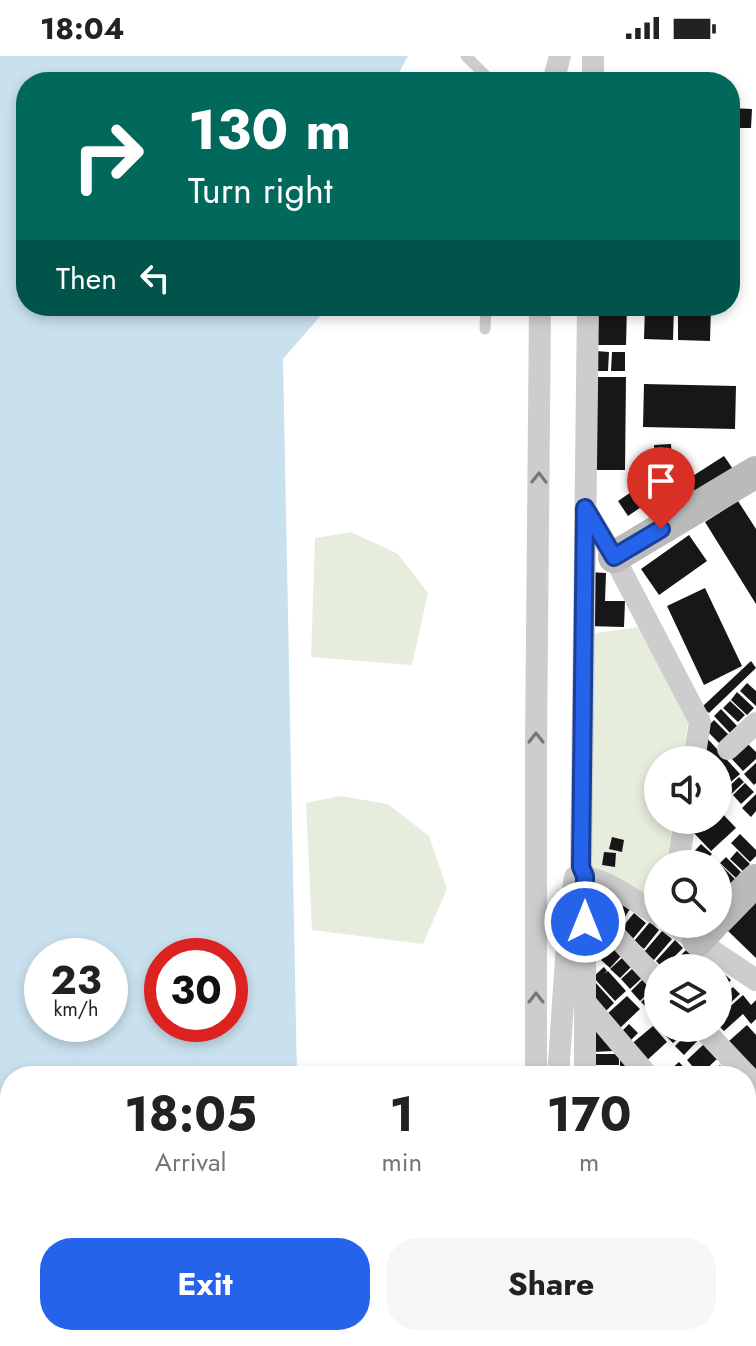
<!DOCTYPE html>
<html lang="en">
<head>
<meta charset="utf-8">
<style>
  body { margin:0; font-family:Jost,sans-serif; background:#f6f6f6; color:#222; height:100vh; display:flex; flex-direction:column; font-size:30px; white-space:nowrap }
  * { box-sizing:border-box; margin:0 }
  p { font-size:26px; color:#767676 }
  .icon { flex:none; width:44px; height:44px; fill:none; stroke:currentColor; stroke-width:2; stroke-linecap:round; stroke-linejoin:round }
  .map { position:relative; flex:1; overflow:hidden }
  .side { position:absolute; left:0px; top:1010px; width:756px; height:280px; display:flex; flex-direction:column; background:#fff; border-radius:32px 32px 0 0; box-shadow:0 4px 12px #0003 }
  .side>* { flex:none }
  .hud { position:absolute; left:16px; top:16px; width:724px; height:244px; border-radius:32px; box-shadow:0 4px 12px #0003; background:#00695c; color:#fff; overflow:hidden }
  .fabs { position:absolute; left:644px; top:690px; display:grid; gap:16px }
  .fabs a { display:grid; place-items:center; width:88px; height:88px; border-radius:50%; background:#fff; box-shadow:0 4px 12px #0003; font-size:40px }
  .speed { position:absolute; left:24px; top:882px; display:flex; gap:16px; font-size:40px; font-weight:700; text-align:center }
  .speed>* { display:grid; place-content:center; width:104px; height:104px; border-radius:50%; background:#fff; box-shadow:0 4px 12px #0003; line-height:1 }
  .speed small { font-size:20px; font-weight:400 }
  .speed .limit { border:12px solid #d22; background:#fff; color:#111 }
  .pin { position:absolute; display:grid; place-items:center; width:68px; height:68px; color:#fff; margin:-82px -34px; border-radius:50% 50% 50% 0; rotate:-45deg; box-shadow:0 0 8px #0007 }
  .pin .icon { rotate:45deg }
  .me { position:absolute; width:88px; margin:-44px; rotate:0deg; stroke-linejoin:round; filter:drop-shadow(0 0 6px #0008) }
  .turn { display:flex; align-items:center; gap:28px; height:168px; padding:0 40px; font-size:36px }
  .turn .icon { width:104px; height:104px; stroke-width:2.5 }
  .turn b { display:block; font-size:56px; line-height:68px }
  .then { display:flex; align-items:center; height:76px; padding:0 40px; background:#0003; gap:16px; font-size:30px }
  .eta { display:flex; justify-content:space-evenly; align-items:center; height:136px; text-align:center }
  .eta b { font-size:48px; font-weight:700; line-height:56px }
  .action { display:flex; gap:16px; margin-top:auto; padding:16px 40px }
  .action a { flex:1; height:92px; border-radius:32px; background:#2563eb; color:#fff; font-size:32px; font-weight:700; line-height:92px; text-align:center }
  .action a+a { background:#f6f6f6; color:#222 }
  .status { display:flex; justify-content:space-between; align-items:center; height:56px; padding:0 40px; background:#fff; direction:ltr }
  .status svg { height:22px; fill:currentColor }
  .map>svg:first-child { display:block }
</style>
</head>
<body>
<div class="status"><b>18:04</b><svg viewBox="0 0 49 12"><path d="M0 12V9h3v3zM5 12V6h3v6zM10 12V3h3v9zM15 12V0h3v12zM26 1h20v11H26zM47 4h2v5h-2z"/></svg></div>
<div class="map">
<svg width="756" height="1290" viewBox="0 0 756 1290">
  <rect width="100%" height="100%" fill="#fff"/>
  <path fill="#e6eddd" d="M351,476L398,498L428,537L412,609L311,601L315,482Z
    M640,571L688,667L683,704H658V764H673L667,808H658V850L586,808L588,578Z
    M340,740L388,748L429,780L447,833L423,888L312,874L306,747Z
    M369,1280H489L488,1290H374Z"/>
  <path fill="#c9e0ee" fill-rule="evenodd" d="M0,0H408L400,15L399,26H26V250H329L283,303L297,1020H10V1280H302V1290H0ZM42,900H110V968H42ZM162,900H230V968H162Z"/>
  <path fill="#171717" d="M730,52L752,53L751,72H730Z
    M598,250H627L626,289H597Z
    M645,250H674L673,284L644,283Z
    M678,250H711L710,285L678,284Z
    M596,295L609,296L608,315H596Z
    M612,296H625V315H611Z
    M592,321H626L625,414H591Z
    M644,328L736,330L735,373L643,371Z
    M671,388L673,419L656,420L654,389Z
    M724,400L733,413L696,437L688,423Z
    M657,426L681,441L676,449L651,435Z
    M640,430L650,445L628,460L618,445Z
    M738,445L756,473V548L705,466Z
    M689,479L707,505L659,539L641,513Z
    M588,516L606,517L605,545H625L624,571L587,570Z
    M705,532L742,610L704,629L667,550Z
    M751,605L756,612L709,657L702,651Z
    M747,627L756,635V650L740,635Z
    M737,636L754,652L747,659L731,644Z
    M730,645L745,659L738,666L723,652Z
    M721,653L737,670L730,677L714,660Z
    M714,664L729,679L720,688L705,673Z
    M705,680L740,718L718,737V704H703Z
    M747,687L756,696V703L743,715L731,702Z
    M756,707V727L754,729L744,718Z
    M739,721L744,726L725,744L720,739Z
    M745,727L754,736L741,748L733,739Z
    M756,738V755L751,761L742,752Z
    M718,753L736,772L711,795L693,776L695,764H718Z
    M740,778L756,794V800L750,806L731,787Z
    M612,781L624,784L622,796L609,793Z
    M701,788L712,798L702,808H698L690,800Z
    M737,795L750,808L743,815L730,803Z
    M604,796L616,797L615,811L602,809Z
    M726,801L741,816L736,822L720,807Z
    M721,809L735,823L729,829L718,819Z
    M601,836L616,844L605,862L590,853Z
    M619,846L630,853L619,870L608,863Z
    M756,846V902L728,875Z
    M634,857L646,867L632,884L620,874Z
    M650,866L659,874L644,893L634,885Z
    M662,875L672,883L654,904L644,896Z
    M604,882L612,889L599,903L591,896Z
    M675,884L683,892L663,912L656,905Z
    M613,891L622,899L610,912L601,904Z
    M688,892L696,900L685,912H668Z
    M623,901L632,910L620,922L610,913Z
    M701,901L712,910L710,912H691Z
    M604,911L607,915L604,918L608,915L626,935L615,945L593,921Z
    M633,912L642,922L630,933L621,923Z
    M718,912L731,924L725,931L720,927L718,929Z
    M643,923L652,933L640,945L631,935Z
    M595,926L614,947L606,955L592,940Z
    M733,931L740,938L718,958V935L723,941Z
    M653,934L658,939V951L652,957L641,946Z
    M743,939L751,949L756,944V963L751,968L743,958L724,975L718,969V961Z
    M627,940L640,953L620,972L607,958Z
    M629,968L638,977L628,987L619,978Z
    M747,969L756,979V1015L729,985Z
    M653,970L667,986L644,1007L629,990Z
    M591,972H598L614,995L592,996Z
    M674,972H689L673,987L666,980Z
    M693,972L702,980L684,999L675,990Z
    M704,988L718,1002L700,1019L687,1004Z
    M593,998H619V1009H593Z
    M620,1004H626L627,1013H634L633,1020H620Z
    M679,1006L692,1020H663Z
    M720,1009L731,1020H708Z
    M593,1011H617V1020H593Z
    M749,1038L756,1046V1060L746,1069V1041Z
    M749,1083L756,1091V1098L746,1107V1085Z
    M756,1102V1120L750,1124L746,1119V1111Z
    M753,1163L756,1166V1182L752,1185L746,1177V1168Z
    M753,1189L756,1193V1215L746,1204V1195Z
    M608,1280H629L634,1285L628,1290H610L605,1283Z
    M640,1280H671L678,1288L675,1290H648Z"/>
  <g fill="none" stroke-linecap="round" stroke-linejoin="round">
    <path stroke="#cdcdcd" stroke-width="11" d="M466,0L492,26
      M485,273L486,250"/>
    <path stroke="#cdcdcd" stroke-width="22" d="M553,26L560,0
      M593,26V0
      M585,453L614,501L700,666L694,704
      M728,693L756,667
      M678,808L685,764
      M585,866L616,880L658,925
      M672,868L756,924
      M585,946L648,1020
      M702,972L756,1029
      M536,1020V690L540,250
      M558,1020L569,859L575,821C600,817 637,847 658,859
      M585,1020V820L581,811L588,250
      M746,1138L756,1150
      M746,1249L756,1241
      M539,1280V1290
      M586,1280V1290
      M693,1290L705,1280"/>
    <path stroke="#bababa" stroke-width="32" d="M614,501L756,416
      M718,863L756,824
      M698,884L713,868"/>
  </g>
  <defs><path id="oneway-chevron" d="M-2-3.5L2.5 0L-2 3.5" fill="none" stroke-width="1.6" stroke-linecap="round" stroke-linejoin="round" transform="scale(2)"/></defs>
  <g stroke="#777">
    <use href="#oneway-chevron" transform="translate(539 422) rotate(-89)"/>
    <use href="#oneway-chevron" transform="translate(536 682) rotate(-90)"/>
    <use href="#oneway-chevron" transform="translate(536 942) rotate(-90)"/>
  </g>
  <g fill="none" stroke-linecap="round" stroke-linejoin="round">
    <defs>
      <path id="route" d="M585,866V820L581,811L585,452L614,501L661,473"/>
    </defs>
    <use href="#route" stroke="#184099" stroke-width="20"/>
    <use href="#route" stroke="#2563eb" stroke-width="14"/>
  </g>
</svg>
<div class="fabs">
<a><svg class="icon" aria-label="sound" viewBox="0 0 24 24"><path d="M4 9h4l5-4v14l-5-4H4zM17 9q2 3 0 6"/></svg></a>
<a><svg class="icon" aria-label="search" viewBox="0 0 24 24"><circle cx="10" cy="10" r="6"/><path d="M15 15l6 6"/></svg></a>
<a><svg class="icon" aria-label="layers" viewBox="0 0 24 24"><path d="M12 4l9 5-9 5-9-5zM3 14l9 5 9-5"/></svg></a>
</div>
<div class="speed"><div>23<small>km/h</small></div><div class="limit">30</div></div>
<div class="pin" style="left:661px;top:473px;background:#d93025"><svg class="icon" aria-label="arrive" viewBox="0 0 24 24"><path d="M6 21V4h12l-3 4 3 4H6"/></svg></div>
<svg class="me" style="left:585px;top:866px" viewBox="-20 -20 40 40"><circle r="17" fill="#2563eb" stroke="#fff" stroke-width="3"/><path d="M0-11L8 9 0 5-8 9z" fill="#fff"/></svg>
<div class="hud">
<div class="turn"><svg class="icon" aria-label="right" viewBox="0 0 24 24"><path d="M7 20v-9h11M14 6l5 5-5 5"/></svg><div><b>130 m</b>Turn right</div></div>
<div class="then">Then<svg class="icon" aria-label="left" viewBox="0 0 24 24"><path d="M17 20v-9H6M10 6l-5 5 5 5"/></svg></div>
</div>
<section class="side">
<div class="eta">
<div><b>18:05</b><p>Arrival</p></div>
<div><b>1</b><p>min</p></div>
<div><b>170</b><p>m</p></div>
</div>
<div class="action"><a>Exit</a><a>Share</a></div>
</section>
</div>
</body>
</html>
